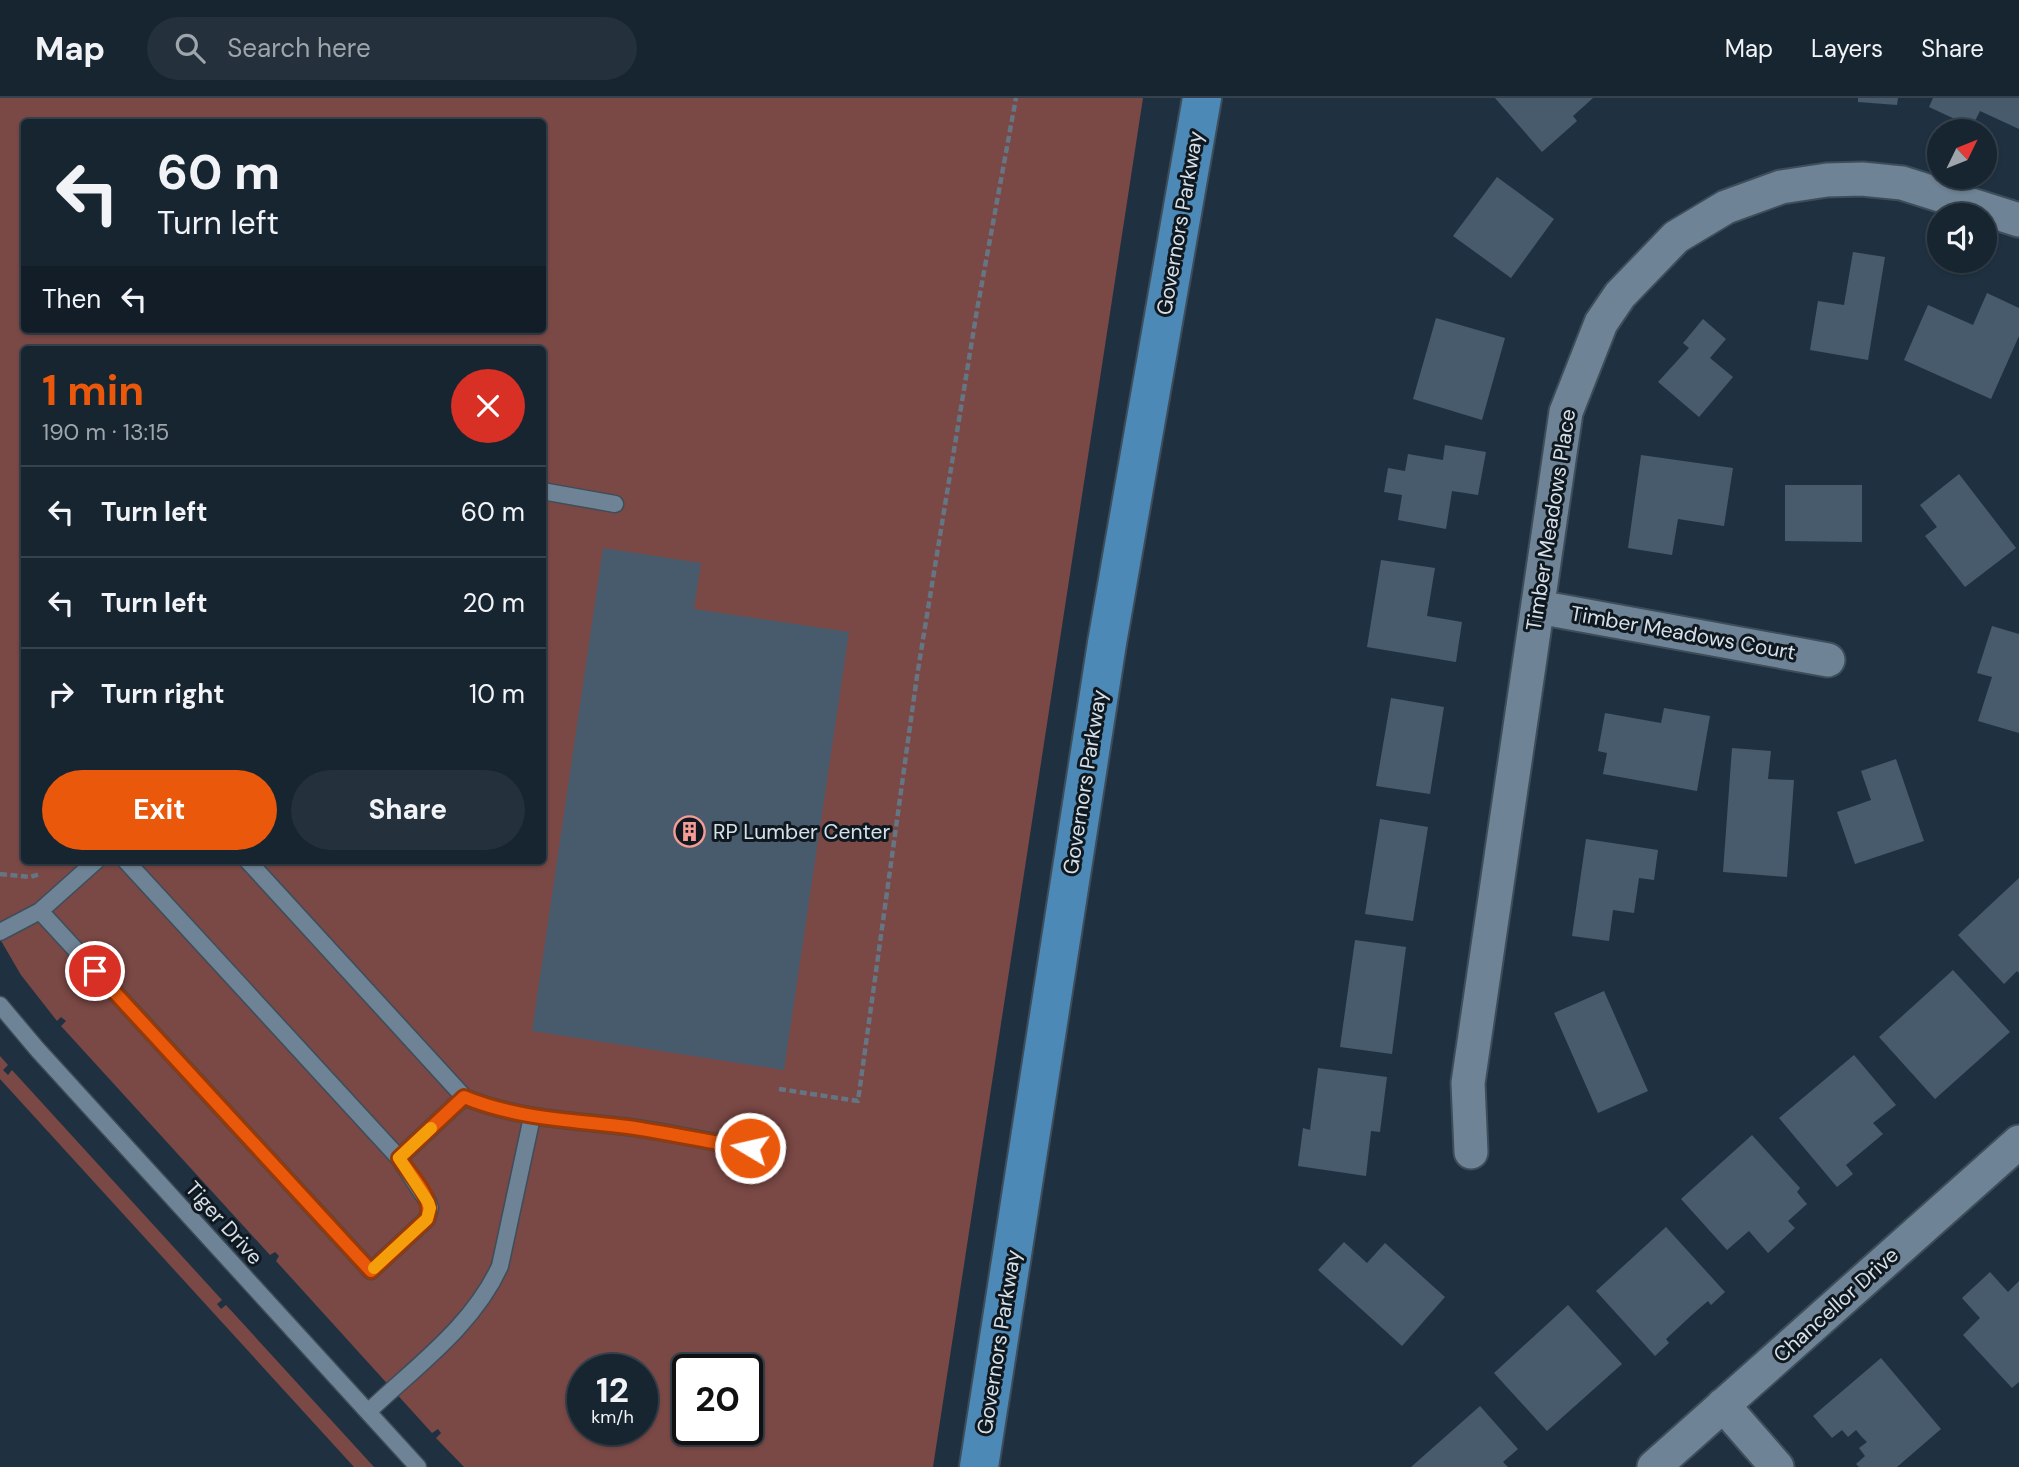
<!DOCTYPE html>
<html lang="en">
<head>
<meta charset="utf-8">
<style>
  body { margin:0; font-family:"DM Sans",sans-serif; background:#24313d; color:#f1f3f6; height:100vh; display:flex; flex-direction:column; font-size:26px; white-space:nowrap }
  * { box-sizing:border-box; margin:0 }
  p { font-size:23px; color:#9ea5ab }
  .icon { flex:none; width:38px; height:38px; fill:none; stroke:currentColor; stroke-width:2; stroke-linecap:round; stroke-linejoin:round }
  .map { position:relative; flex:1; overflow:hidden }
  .side { position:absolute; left:21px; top:248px; width:525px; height:518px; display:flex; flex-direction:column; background:#172531; border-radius:7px; box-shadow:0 2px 5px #0004,0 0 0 2px #36424d }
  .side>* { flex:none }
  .banner { position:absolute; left:21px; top:21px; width:525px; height:214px; border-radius:7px; box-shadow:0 2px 5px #0004,0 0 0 2px #36424d; background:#172531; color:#f1f3f6; overflow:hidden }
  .needle { width:46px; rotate:47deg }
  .fabs { position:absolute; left:1927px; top:21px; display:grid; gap:14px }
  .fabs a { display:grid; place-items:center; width:70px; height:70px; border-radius:50%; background:#172531; box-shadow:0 2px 5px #0004,0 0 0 2px #36424d; font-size:35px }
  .speed { position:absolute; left:567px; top:1256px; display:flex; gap:14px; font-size:35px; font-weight:700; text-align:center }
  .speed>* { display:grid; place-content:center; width:91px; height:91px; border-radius:50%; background:#172531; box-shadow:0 2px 5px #0004,0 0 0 2px #36424d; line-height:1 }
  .speed small { font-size:18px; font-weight:400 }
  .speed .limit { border:4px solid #111; border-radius:10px; background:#fff; color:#111 }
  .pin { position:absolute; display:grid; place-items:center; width:60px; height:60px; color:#fff; margin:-30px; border:4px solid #fff; border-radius:50%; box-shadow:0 2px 7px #0007 }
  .me { position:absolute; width:77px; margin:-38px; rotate:279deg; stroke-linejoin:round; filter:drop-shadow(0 0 5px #0008) }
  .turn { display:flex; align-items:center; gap:24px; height:147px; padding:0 21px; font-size:32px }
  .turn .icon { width:91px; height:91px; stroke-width:2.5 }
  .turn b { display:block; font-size:49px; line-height:60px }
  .then { display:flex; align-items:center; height:66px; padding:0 21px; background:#0003; gap:14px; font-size:26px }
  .round { display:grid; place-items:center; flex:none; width:74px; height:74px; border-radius:37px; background:#24313d }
  .headline { display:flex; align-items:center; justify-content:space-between; height:119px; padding:0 21px }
  h1 { font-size:42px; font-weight:700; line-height:52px; color:#ea580c }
  .primary-button { display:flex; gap:14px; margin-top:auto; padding:14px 21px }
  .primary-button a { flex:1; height:80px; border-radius:42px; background:#ea580c; color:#fff; font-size:28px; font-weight:700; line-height:80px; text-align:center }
  .primary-button a+a { background:#24313d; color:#f1f3f6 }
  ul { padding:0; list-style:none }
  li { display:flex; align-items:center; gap:21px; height:91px; padding:0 21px; border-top:2px solid #36424d }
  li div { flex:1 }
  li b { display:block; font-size:26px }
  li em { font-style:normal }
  header { display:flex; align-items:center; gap:42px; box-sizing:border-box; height:98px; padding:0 35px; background:#172531; border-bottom:2px solid #36424d }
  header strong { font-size:33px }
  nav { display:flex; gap:38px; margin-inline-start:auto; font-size:24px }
  .search { width:490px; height:63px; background:#24313d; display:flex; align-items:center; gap:18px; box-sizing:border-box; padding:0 24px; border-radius:38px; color:#9ea5ab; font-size:26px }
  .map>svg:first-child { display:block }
</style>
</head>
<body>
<header>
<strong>Map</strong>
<div class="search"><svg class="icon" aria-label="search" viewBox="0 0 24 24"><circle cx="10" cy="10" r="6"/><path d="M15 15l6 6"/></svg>Search here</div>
<nav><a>Map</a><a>Layers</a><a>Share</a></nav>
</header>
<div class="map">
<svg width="2019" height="1369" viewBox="0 0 2019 1369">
  <rect width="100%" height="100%" fill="#1f3141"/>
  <path fill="#7a4845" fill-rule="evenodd" d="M0,0H1143L933,1369H464L436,1340L441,1335L438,1331L432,1335L276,1163L279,1158L275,1154L270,1157L61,928L66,923L61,919L57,923L21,877L0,841ZM24,24H542V231H24ZM24,252H542V763H24ZM583,1272H642V1332H583ZM688,1272H747V1332H688Z
    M0,958L8,967L3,972L8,977L12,972L222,1202L217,1206L221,1211L226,1207L374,1369H354L0,981Z"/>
  <path fill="#485b6c" d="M1495,0H1593L1573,18L1577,23L1542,54Z
    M1858,0H1898L1897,7L1858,4Z
    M1933,0H2019V31L1980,13L1972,29L1929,9Z
    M1497,79L1554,121L1511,180L1453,138Z
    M1853,154L1885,159L1868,262L1810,252L1818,203L1844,207Z
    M1987,195L2019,210V238L1991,301L1904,262L1928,207L1973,227Z
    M1436,220L1505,240L1482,322L1413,301Z
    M1703,221L1726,241L1710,260L1733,279L1699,319L1658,284L1689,250L1683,245Z
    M1445,347L1486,354L1478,397L1452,393L1446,431L1398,422L1402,397L1384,394L1388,370L1405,373L1408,356L1443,362Z
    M1641,357L1733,370L1724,428L1678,421L1672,457L1628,450Z
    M1959,376L2016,450L1965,489L1925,438L1937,429L1920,407Z
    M1785,387H1862V444L1785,443Z
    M603,450L701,465L694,511L849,534L784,972L532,933Z
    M1381,462L1435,470L1427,518L1462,524L1456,564L1367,549Z
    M1992,528L2019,536V635L1978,623L1992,579L1977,575Z
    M1391,600L1444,609L1430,696L1376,688Z
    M1664,610L1710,618L1697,693L1603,676L1607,655L1598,653L1605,615L1661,625Z
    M1732,650L1771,653L1768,681L1794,682L1787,779L1723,774Z
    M1896,661L1924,743L1855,766L1837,714L1871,702L1861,673Z
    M1380,721L1428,729L1413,823L1365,816Z
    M1586,741L1658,752L1654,782L1639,780L1634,815L1613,812L1609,843L1572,838Z
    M2019,780V875L2017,873L2004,886L1958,837Z
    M1355,842L1406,849L1392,956L1340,949Z
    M1953,872L2010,934L1935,1001L1879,939Z
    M1604,893L1648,993L1598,1015L1554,915Z
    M1854,957L1896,1007L1873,1025L1883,1036L1846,1067L1853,1076L1837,1089L1779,1020Z
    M1318,970L1387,979L1380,1034L1371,1033L1366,1078L1298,1068L1303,1030L1310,1032Z
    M1752,1037L1800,1090L1797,1094L1807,1106L1788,1123L1795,1130L1768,1155L1749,1133L1727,1152L1681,1101Z
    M1666,1129L1725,1194L1711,1207L1708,1203L1694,1215L1666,1241L1669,1245L1655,1258L1596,1193Z
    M1344,1144L1367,1165L1385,1145L1445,1199L1402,1248L1318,1172Z
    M1990,1174L2008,1194L2019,1183V1284L2012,1290L1963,1237L1980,1220L1962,1200Z
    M1568,1207L1622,1266L1547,1333L1494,1275Z
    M1881,1260L1941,1331L1897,1369H1859L1856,1366L1865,1358L1859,1350L1867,1344L1861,1338L1856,1332L1848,1339L1842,1332L1832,1340L1813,1318Z
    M1480,1308L1518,1351L1503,1364L1508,1369H1411Z"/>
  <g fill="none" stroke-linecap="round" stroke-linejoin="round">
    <defs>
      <path id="lane" d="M542,393L615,406
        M96,763L40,813L371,1173L427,1121L430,1110L428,1104L399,1060L126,763
        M248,763L464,999C517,1021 572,1022 628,1029C669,1034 709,1044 750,1050
        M0,834L40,813
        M0,907L37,951L418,1369
        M399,1060L464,999
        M368,1314C415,1269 473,1228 500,1168L532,1019"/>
      <path id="street" d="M1538,509L1828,562
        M1471,1054L1468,985L1566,314L1601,225L1620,197L1676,139L1726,109L1781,89L1827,82L1862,81L1902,85L2019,122
        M1723,1307L1777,1369
        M1654,1369L2019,1044"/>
      <path id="primary" d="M979,1369L1107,545L1202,0"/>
    </defs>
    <use href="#lane" stroke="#3d4d5a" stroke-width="19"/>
    <use href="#street" stroke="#3d4d5a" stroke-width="37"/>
    <use href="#primary" stroke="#3d4d5a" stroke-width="42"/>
    <path stroke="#667583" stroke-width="4.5" stroke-dasharray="7 3.5" stroke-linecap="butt" d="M0,776L30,779L40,776
      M779,991L858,1003L917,578L977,212L1016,0"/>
    <use href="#lane" stroke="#6e8395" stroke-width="16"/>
    <use href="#street" stroke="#6e8395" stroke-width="33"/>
    <use href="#primary" stroke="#4c89b7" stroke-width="38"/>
  </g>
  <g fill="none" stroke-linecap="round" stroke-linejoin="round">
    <defs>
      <path id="route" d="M95,873L371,1173L427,1121C435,1100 410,1077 399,1060L464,999C517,1021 572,1022 628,1029C669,1035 709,1044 750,1050"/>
    </defs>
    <use href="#route" stroke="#983908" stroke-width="18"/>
    <use href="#route" stroke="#ea580c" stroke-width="12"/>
    <path stroke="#f59e0b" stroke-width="12" d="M374,1170L427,1121L430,1110L428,1104L399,1060L431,1030"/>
  </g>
  <defs>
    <symbol id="building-ring" viewBox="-11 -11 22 22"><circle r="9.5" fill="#10181f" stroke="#f59c96" stroke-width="1.5"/><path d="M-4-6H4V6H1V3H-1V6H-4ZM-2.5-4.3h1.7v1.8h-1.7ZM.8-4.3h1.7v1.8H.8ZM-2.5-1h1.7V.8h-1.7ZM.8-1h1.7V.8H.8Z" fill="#f59c96"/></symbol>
  </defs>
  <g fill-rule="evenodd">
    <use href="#building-ring" x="672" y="716" width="35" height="35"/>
  </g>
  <g text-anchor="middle" stroke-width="6" stroke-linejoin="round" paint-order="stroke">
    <g font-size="21" fill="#d5e0ea" stroke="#10181f">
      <text transform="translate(1180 125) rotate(-80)" y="7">Governors Parkway</text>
      <text transform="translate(1551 422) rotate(-81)" y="7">Timber Meadows Place</text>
      <text transform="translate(1683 535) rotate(10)" y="7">Timber Meadows Court</text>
      <text transform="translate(1085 684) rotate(-81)" y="7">Governors Parkway</text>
      <text transform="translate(224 1125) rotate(48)" y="7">Tiger Drive</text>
      <text transform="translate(1836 1207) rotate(-42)" y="7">Chancellor Drive</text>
      <text transform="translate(999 1244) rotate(-81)" y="7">Governors Parkway</text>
    </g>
    <g font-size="21" fill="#d5e0ea" stroke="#10181f" text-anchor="start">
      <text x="713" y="741">RP Lumber Center</text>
    </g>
  </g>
</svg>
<div class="fabs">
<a><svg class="needle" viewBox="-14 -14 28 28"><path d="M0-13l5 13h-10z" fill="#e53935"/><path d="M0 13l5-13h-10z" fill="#9ea5ab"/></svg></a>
<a><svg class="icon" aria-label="sound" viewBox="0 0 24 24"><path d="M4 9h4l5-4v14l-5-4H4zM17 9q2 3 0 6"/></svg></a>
</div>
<div class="speed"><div>12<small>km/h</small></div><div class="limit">20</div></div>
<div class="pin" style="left:95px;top:873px;background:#d93025"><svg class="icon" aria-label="arrive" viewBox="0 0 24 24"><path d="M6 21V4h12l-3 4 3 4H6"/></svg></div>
<svg class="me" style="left:750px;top:1050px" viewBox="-20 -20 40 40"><circle r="17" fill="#ea580c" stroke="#fff" stroke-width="3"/><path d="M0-11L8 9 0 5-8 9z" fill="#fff"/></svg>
<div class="banner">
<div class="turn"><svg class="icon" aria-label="left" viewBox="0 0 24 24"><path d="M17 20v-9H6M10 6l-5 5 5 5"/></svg><div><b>60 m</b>Turn left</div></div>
<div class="then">Then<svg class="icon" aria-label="left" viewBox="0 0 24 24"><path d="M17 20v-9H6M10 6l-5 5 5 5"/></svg></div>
</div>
<section class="side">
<div class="headline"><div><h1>1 min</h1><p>190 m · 13:15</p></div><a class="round" style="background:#d93025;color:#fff"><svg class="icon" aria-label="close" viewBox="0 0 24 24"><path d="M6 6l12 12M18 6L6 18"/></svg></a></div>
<ul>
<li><svg class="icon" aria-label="left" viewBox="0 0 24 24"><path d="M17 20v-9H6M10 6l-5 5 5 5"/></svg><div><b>Turn left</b></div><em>60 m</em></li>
<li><svg class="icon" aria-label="left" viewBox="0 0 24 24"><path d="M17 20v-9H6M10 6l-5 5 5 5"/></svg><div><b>Turn left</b></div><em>20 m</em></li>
<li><svg class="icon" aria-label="right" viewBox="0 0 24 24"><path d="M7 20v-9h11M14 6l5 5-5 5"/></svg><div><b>Turn right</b></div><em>10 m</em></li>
</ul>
<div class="primary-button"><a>Exit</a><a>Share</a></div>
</section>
</div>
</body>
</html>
